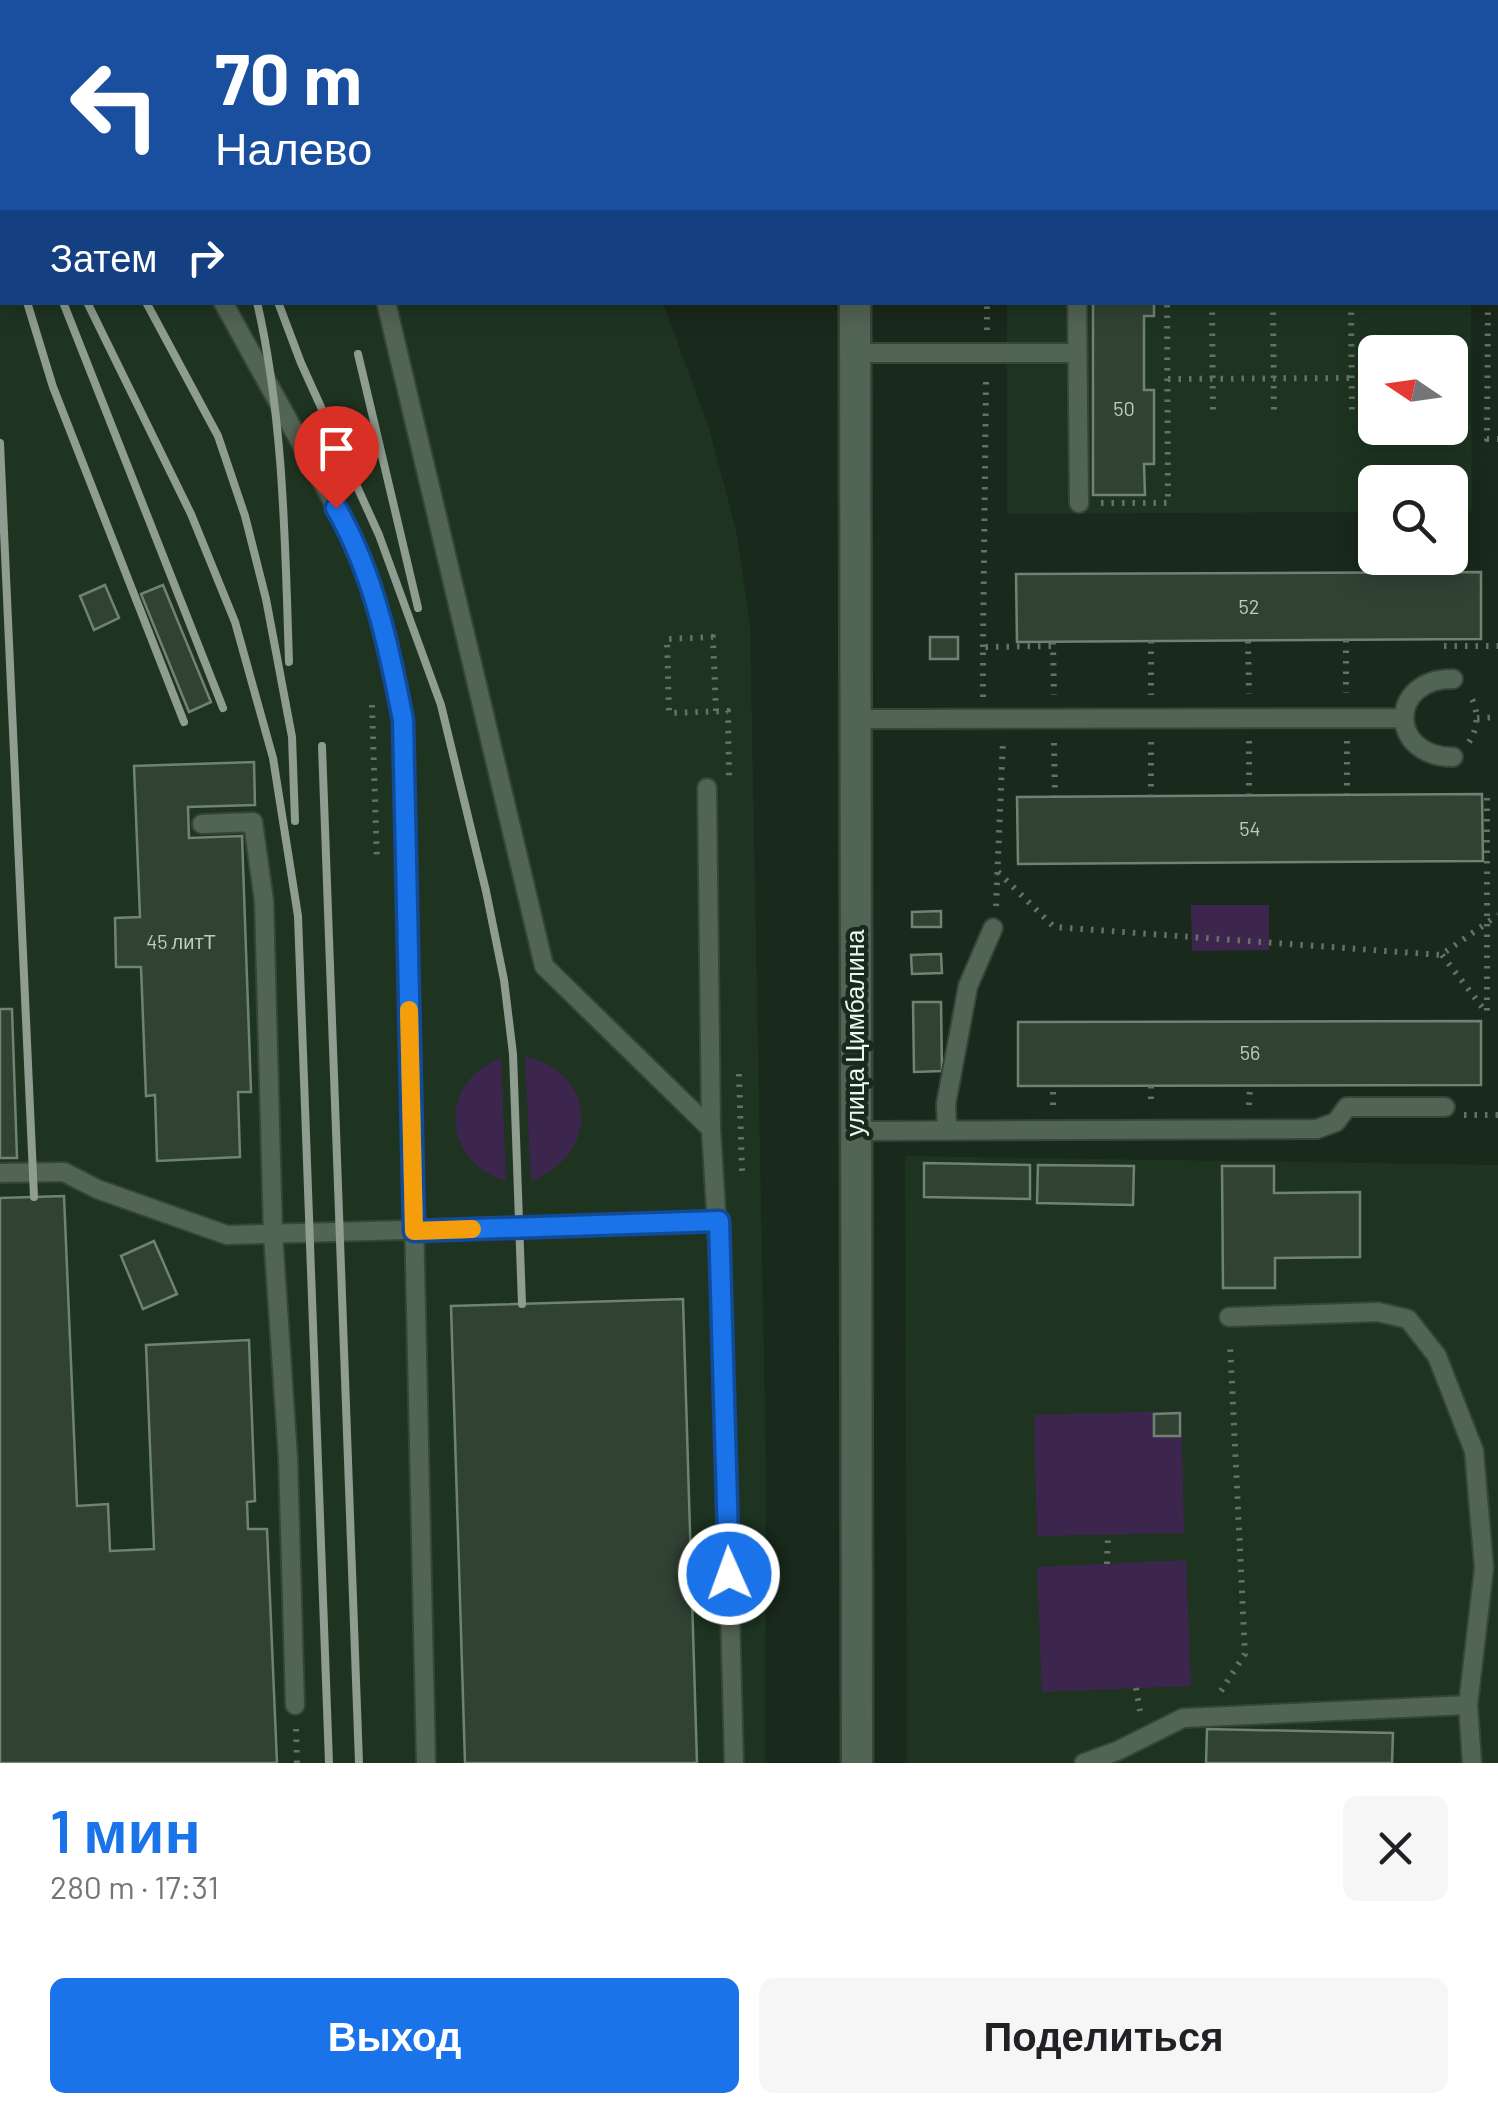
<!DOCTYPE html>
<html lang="ru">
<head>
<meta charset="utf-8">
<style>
  body { margin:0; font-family:Barlow,sans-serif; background:#f6f6f6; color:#202124; height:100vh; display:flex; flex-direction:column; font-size:38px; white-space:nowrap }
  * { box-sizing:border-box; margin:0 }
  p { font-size:32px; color:#757577 }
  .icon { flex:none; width:55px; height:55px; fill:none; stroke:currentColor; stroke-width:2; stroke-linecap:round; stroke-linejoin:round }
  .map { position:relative; height:1763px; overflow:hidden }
  .drawer { display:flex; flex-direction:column; background:#fff; flex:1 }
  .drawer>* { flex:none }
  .banner { position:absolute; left:0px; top:0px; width:1500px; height:305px; box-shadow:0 5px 25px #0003; background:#1a4fa0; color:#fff; overflow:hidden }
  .needle { width:65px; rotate:283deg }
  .buttons { position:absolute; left:1358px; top:335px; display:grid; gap:20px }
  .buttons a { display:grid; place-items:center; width:110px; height:110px; border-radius:15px; background:#fff; box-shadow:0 5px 25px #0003; font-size:50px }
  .pin { position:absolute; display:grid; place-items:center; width:85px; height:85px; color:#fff; margin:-102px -42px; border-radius:50% 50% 50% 0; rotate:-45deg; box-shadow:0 0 10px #0007 }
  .pin .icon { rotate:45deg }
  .me { position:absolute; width:110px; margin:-55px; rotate:358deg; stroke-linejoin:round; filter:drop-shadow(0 0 8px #0008) }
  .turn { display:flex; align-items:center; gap:35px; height:210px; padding:0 50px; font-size:45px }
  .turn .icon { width:130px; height:130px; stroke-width:2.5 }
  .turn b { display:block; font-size:70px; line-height:85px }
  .then { display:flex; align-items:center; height:95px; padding:0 50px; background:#0003; gap:20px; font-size:38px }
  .round { display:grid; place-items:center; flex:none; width:105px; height:105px; border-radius:15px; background:#f6f6f6 }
  .head { display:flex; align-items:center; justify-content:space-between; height:170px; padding:0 50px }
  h1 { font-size:60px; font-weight:600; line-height:75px; color:#1a73e8 }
  .primary-button { display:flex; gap:20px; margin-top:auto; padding:20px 50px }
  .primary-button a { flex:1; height:115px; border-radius:15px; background:#1a73e8; color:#fff; font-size:40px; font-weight:600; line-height:115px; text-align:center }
  .primary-button a+a { background:#f6f6f6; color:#202124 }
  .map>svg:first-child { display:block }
</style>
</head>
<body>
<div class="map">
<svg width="1498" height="1763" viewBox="0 0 1498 1763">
  <rect width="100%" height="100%" fill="#19291b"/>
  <path fill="#1e3421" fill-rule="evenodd" d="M0,0H537L538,2H2V302L663,303L709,428L736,530L750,624L766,1466L765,1763H0Z
    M1007,303H1471L1472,511H1450V482H1375V512L1007,514ZM1375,352H1450V428H1375Z
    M905,1156L1498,1165V1763H907Z"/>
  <path fill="#3d264e" d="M1191,905H1269V950L1192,951Z
    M525,1056C598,1074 600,1154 531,1181Z
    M501,1058L506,1181C441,1161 438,1082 501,1058Z
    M1181,1411L1184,1533L1037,1536L1034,1415Z
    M1186,1560L1191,1686L1042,1692L1037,1567Z"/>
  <path fill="#314233" stroke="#708372" stroke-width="2.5" d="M1093,302H1154V316H1144V390H1154V464H1144L1145,495H1093Z
    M1481,572V639L1017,642L1016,574Z
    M105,585L119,618L94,630L80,596Z
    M163,585L211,702L189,712L141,594Z
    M930,637H958V659H930Z
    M254,762L255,805L188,807L189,838L242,836L251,1092H238L240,1157L157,1161L155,1095L146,1096L141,967H116L115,918L140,917L134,766Z
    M1482,794L1483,861L1018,864L1017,797Z
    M941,911V927H912V912Z
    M941,954L942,973L912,974L911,955Z
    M913,1002H941L942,1071L914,1072Z
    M0,1009H12L17,1158H0Z
    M1481,1021V1085L1018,1086V1022Z
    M924,1163L1030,1165V1199L924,1197Z
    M1038,1165L1134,1166L1133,1205L1037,1203Z
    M1222,1166H1274V1193L1360,1192V1257L1275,1258V1288H1223Z
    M64,1196L77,1506L108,1504L110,1551L154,1549L146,1345L249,1340L255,1501L247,1502L248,1529H267L277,1763H0V1198Z
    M154,1241L177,1294L143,1309L121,1256Z
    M683,1299L697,1763H465L451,1306Z
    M1180,1413V1436H1154V1414Z
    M1207,1729L1393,1733L1392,1763H1206Z"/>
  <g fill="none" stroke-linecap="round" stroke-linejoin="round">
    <defs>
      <path id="lane" d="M117,0V2
        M299,0V2
        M1389,0V2
        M1471,2V0
        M223,302L352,536L387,637L403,720L426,1763
        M386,302L544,966L711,1129L722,1308L734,1763
        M1077,302L1079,503
        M855,353H1078
        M855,719L1403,718
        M1453,757C1388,757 1388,678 1453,679
        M707,788L711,1129
        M202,824L253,822L264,901L273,1234L288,1458L295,1705
        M947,1130L946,1104L968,986L993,928
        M855,1131L1317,1129L1336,1122L1347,1107H1445
        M0,1173L64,1172L97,1189L227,1235L719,1221
        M1229,1317L1378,1312L1408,1319L1437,1356L1474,1451L1484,1568L1468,1705L1472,1763
        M1084,1763L1117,1751L1183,1718L1468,1705"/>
      <path id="street" d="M854,0V2
        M855,302L857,1763"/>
    </defs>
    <use href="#lane" stroke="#374539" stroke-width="22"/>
    <use href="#street" stroke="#374539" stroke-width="35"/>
    <path stroke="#647265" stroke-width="6" stroke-dasharray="2.5 8" stroke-linecap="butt" d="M1050,0V2
      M1147,0V2
      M1246,0V2
      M1343,0V2
      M991,2V0
      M1212,302L1213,417
      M1273,302L1274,416
      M1351,302L1352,416
      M1488,302L1487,439H1498
      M987,330V302
      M1168,379L1351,378
      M1101,503H1168L1167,302
      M1346,640V693
      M1151,641V695
      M1248,641L1249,694
      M1053,642L1054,695
      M1444,646H1498
      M983,647L986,378
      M983,697V647L1053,646
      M372,705L377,862
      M716,711L713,637L667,639L669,713L728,711L729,777
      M1477,718L1498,717
      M1249,741V795
      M1347,741V794
      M1151,742V796
      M1469,742C1479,727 1479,709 1469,694
      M1054,743L1055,796
      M1487,798V1013
      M998,872L1054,927L1441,955L1498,915
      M996,906L1003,739
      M1442,955L1486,1012
      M739,1074L742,1171
      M1151,1086V1105
      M1053,1105V1086
      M1249,1105L1250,1086
      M1464,1115H1498
      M1107,1564L1108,1535
      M1136,1688L1140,1711
      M1221,1691L1245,1654L1230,1342
      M296,1729L297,1763"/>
    <use href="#lane" stroke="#526454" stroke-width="18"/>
    <use href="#street" stroke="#526454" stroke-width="30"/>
    <path stroke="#8f9c90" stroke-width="8" d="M0,0L2,7
      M182,0L183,2
      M0,24L2,38
      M0,199L2,210
      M27,302L53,387L184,722
      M63,302L223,708
      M87,302L191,514L235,622L273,758L298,916L329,1763
      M146,302L218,436L245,516L266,599L292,737L295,821
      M257,302C284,420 285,543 289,662
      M278,302L301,363L379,535L441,705L486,891L504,980L513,1054L522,1304
      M358,354L418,608
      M0,443L34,1197
      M322,746L359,1763"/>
  </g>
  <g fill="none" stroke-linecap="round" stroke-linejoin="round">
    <defs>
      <path id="route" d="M336,508C373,572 389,647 403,720L414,1231L719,1221L729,1574"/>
    </defs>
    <use href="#route" stroke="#114b97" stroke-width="25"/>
    <use href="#route" stroke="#1a73e8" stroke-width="18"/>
    <path stroke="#f59e0b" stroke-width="18" d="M409,1010L414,1231L472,1229"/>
  </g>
  <g text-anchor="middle" stroke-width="9" stroke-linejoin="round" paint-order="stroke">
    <g font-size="20" fill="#becabf">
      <text x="1124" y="416">50</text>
      <text x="1249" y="614">52</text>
      <text x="1250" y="836">54</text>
      <text x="181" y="949">45 литТ</text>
      <text x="1250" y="1060">56</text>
    </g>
    <g font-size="25" fill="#edf8ee" stroke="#19291b">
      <text transform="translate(855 1033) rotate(-90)" y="9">улица Цимбалина</text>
    </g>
  </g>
</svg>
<div class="buttons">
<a><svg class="needle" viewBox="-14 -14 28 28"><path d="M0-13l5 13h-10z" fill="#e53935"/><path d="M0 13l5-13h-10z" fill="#757577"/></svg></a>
<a><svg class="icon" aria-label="search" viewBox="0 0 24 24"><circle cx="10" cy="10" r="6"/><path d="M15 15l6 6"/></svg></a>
</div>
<div class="pin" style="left:336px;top:508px;background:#d93025"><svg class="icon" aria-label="arrive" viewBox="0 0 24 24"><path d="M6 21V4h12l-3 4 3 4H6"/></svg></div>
<svg class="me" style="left:729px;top:1574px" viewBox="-20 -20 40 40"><circle r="17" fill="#1a73e8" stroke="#fff" stroke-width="3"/><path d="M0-11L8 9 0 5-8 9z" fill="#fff"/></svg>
<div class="banner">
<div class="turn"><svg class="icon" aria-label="left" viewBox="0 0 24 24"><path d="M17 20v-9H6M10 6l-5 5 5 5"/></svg><div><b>70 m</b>Налево</div></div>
<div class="then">Затем<svg class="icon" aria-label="right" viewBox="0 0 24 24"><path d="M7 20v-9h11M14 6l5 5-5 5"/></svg></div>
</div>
</div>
<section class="drawer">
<div class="head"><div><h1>1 мин</h1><p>280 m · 17:31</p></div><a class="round"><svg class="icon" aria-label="close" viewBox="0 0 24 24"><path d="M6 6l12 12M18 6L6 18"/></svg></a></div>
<div class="primary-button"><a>Выход</a><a>Поделиться</a></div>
</section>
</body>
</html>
